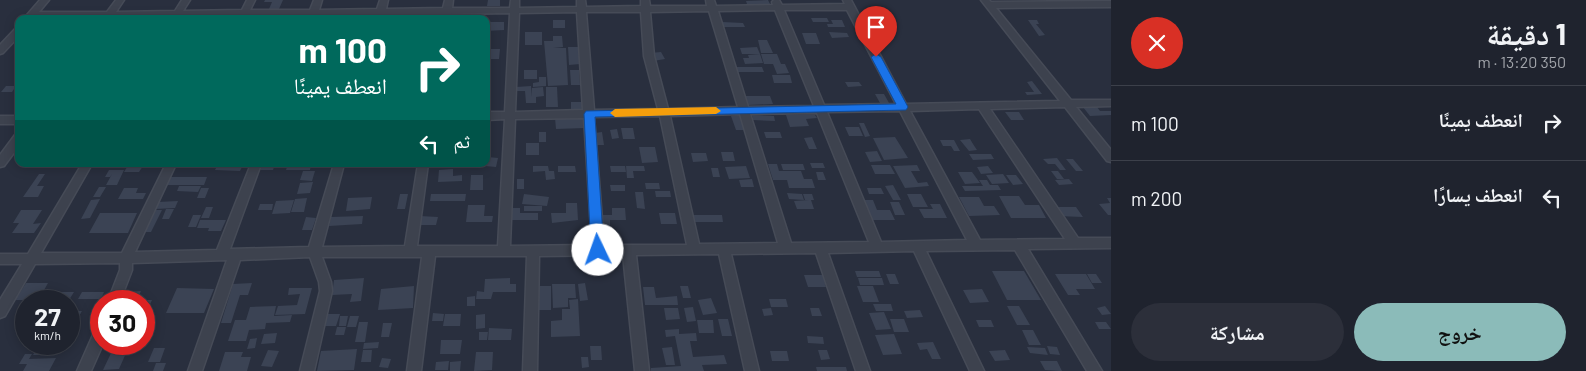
<!DOCTYPE html>
<html lang="ar">
<head>
<meta charset="utf-8">
<style>
  body { margin:0; font-family:Barlow,"Noto Naskh Arabic",sans-serif; background:#2c2f3a; color:#f1f3f6; direction:rtl; height:100vh; display:flex; flex-direction:column; font-size:19px; white-space:nowrap }
  * { box-sizing:border-box; margin:0 }
  p { font-size:16px; color:#a1a4aa }
  .icon { flex:none; width:28px; height:28px; fill:none; stroke:currentColor; stroke-width:2; stroke-linecap:round; stroke-linejoin:round }
  .map { position:relative; flex:1; overflow:hidden; direction:ltr }
  .details { display:flex; flex-direction:column; background:#1f232e; width:475px }
  .details>* { flex:none }
  .guide { position:absolute; left:15px; top:15px; width:475px; height:152px; border-radius:10px; box-shadow:0 2px 12px #0003,0 0 0 1px #3c404a; direction:rtl; background:#00695c; color:#fff; overflow:hidden }
  .speed { position:absolute; left:15px; top:290px; display:flex; gap:10px; font-size:25px; font-weight:700; text-align:center }
  .speed>* { display:grid; place-content:center; width:65px; height:65px; border-radius:50%; background:#1f232e; box-shadow:0 2px 12px #0003,0 0 0 1px #3c404a; line-height:1 }
  .speed small { font-size:12px; font-weight:400 }
  .speed .limit { border:8px solid #d22; background:#fff; color:#111 }
  .pin { position:absolute; display:grid; place-items:center; width:42px; height:42px; color:#fff; margin:-51px -21px; border-radius:50% 50% 50% 0; rotate:-45deg; box-shadow:0 0 5px #0007 }
  .pin .icon { rotate:45deg }
  .me { position:absolute; width:55px; margin:-28px; rotate:357deg; stroke-linejoin:round; filter:drop-shadow(0 0 4px #0008) }
  .turn { display:flex; align-items:center; gap:18px; height:105px; padding:0 20px; font-size:22px }
  .turn .icon { width:65px; height:65px; stroke-width:2.5 }
  .turn b { display:block; font-size:35px; line-height:42px }
  .then { display:flex; align-items:center; height:48px; padding:0 20px; background:#0003; gap:10px; font-size:19px }
  .round { display:grid; place-items:center; flex:none; width:52px; height:52px; border-radius:26px; background:#2c2f3a }
  .headline { display:flex; align-items:center; justify-content:space-between; height:85px; padding:0 20px }
  h1 { font-size:30px; font-weight:700; line-height:38px }
  .action { display:flex; gap:10px; margin-top:auto; padding:10px 20px }
  .action a { flex:1; height:58px; border-radius:30px; background:#8bbbb9; color:#111; font-size:20px; font-weight:700; line-height:58px; text-align:center }
  .action a+a { background:#2c2f3a; color:#f1f3f6 }
  ul { padding:0; list-style:none }
  li { display:flex; align-items:center; gap:15px; height:75px; padding:0 20px; border-top:1px solid #3c404a }
  li div { flex:1 }
  li b { display:block; font-size:19px }
  li em { font-style:normal }
  main { display:flex; flex:1; min-height:0 }
  .map>svg:first-child { display:block }
</style>
</head>
<body>
<main>
<section class="details">
<div class="headline"><div><h1>1 دقيقة</h1><p>350 m · 13:20</p></div><a class="round" style="background:#d93025;color:#fff"><svg class="icon" aria-label="close" viewBox="0 0 24 24"><path d="M6 6l12 12M18 6L6 18"/></svg></a></div>
<ul>
<li><svg class="icon" aria-label="right" viewBox="0 0 24 24"><path d="M7 20v-9h11M14 6l5 5-5 5"/></svg><div><b>انعطف يمينًا</b></div><em>100 m</em></li>
<li><svg class="icon" aria-label="left" viewBox="0 0 24 24"><path d="M17 20v-9H6M10 6l-5 5 5 5"/></svg><div><b>انعطف يسارًا</b></div><em>200 m</em></li>
</ul>
<div class="action"><a>خروج</a><a>مشاركة</a></div>
</section>
<div class="map">
<svg width="1111" height="371" viewBox="0 0 1111 371">
  <rect width="100%" height="100%" fill="#292f3e"/>
  <path fill="#3b4354" d="M265,0H283L279,9H269L272,2H264Z
    M488,0H500V6H487Z
    M768,0L770,4H747L746,1Z
    M458,14H475L474,19H457Z
    M811,18H827L829,22H813Z
    M553,20H565V28H553Z
    M831,20H842L845,27H828L827,24H833Z
    M1028,20H1037L1039,24H1036L1045,35L1039,36Z
    M490,22H504V30L486,31Z
    M722,22L743,23L745,27H723Z
    M525,32H542V45H525Z
    M829,32L847,33L849,37L832,38Z
    M802,33H816L820,44H806Z
    M553,36H562L563,47L553,48H566L568,85L548,86L544,41H553Z
    M758,40H767L773,53H761Z
    M568,47H579L580,64L569,65Z
    M757,47L760,54H742L740,48Z
    M486,49H500L499,59H491L490,66H486Z
    M661,52L665,59L653,61L650,53Z
    M760,54L763,63L745,64L743,58H749L748,55Z
    M761,54H777L781,64H785L789,73L777,74L773,64H779H764Z
    M736,67H762L764,72H738Z
    M524,70H537V79H524Z
    M570,70H579L580,85H571Z
    M772,75H790L792,83H774Z
    M539,77H546V86L533,87V83L539,82Z
    M1032,81L1042,94L1027,95L1025,92H1034L1027,82Z
    M845,82H859L862,86L848,87Z
    M6,86H16L12,92H1Z
    M531,86L532,97V88L543,87L544,96L536,97V103H526L525,91H516V87Z
    M546,87H557L558,107H546Z
    M875,94H884L889,103H880Z
    M745,96H770L773,104L748,105Z
    M571,102H583V109H571Z
    M1083,107H1097L1100,111H1111V115L1090,116Z
    M1005,112H1019L1024,120H1011Z
    M740,115L745,130H736L731,116Z
    M752,115L774,116L775,121L753,120Z
    M786,115H815L817,118L806,119L809,126L790,127Z
    M584,116L585,128L556,129L555,118Z
    M859,123H864L870,136L865,137Z
    M845,127H859L863,136H849Z
    M621,128H633L635,139H623Z
    M617,129L619,138L612,139L610,130Z
    M539,132H546V142H539Z
    M602,132L604,145H597L595,133Z
    M764,132H780L782,138H766Z
    M812,137L817,149H809L804,138Z
    M895,137L908,158L884,160L873,138Z
    M970,139L973,144L977,150L969,151L960,140Z
    M940,140H954L960,151H954L951,146H943Z
    M526,143H539V155H526Z
    M639,147H655L658,162L642,163Z
    M877,151L882,161L870,162L865,152Z
    M721,152H733L735,161H723Z
    M691,153H706L708,161L693,162Z
    M969,154H991L994,159L973,160Z
    M488,157L498,158L496,167L485,166Z
    M1057,158L1066,170H1060L1055,164H1048L1043,159Z
    M1066,159H1073L1083,171H1076Z
    M810,163H823L825,168H812Z
    M129,164H135L133,166H143L139,172H124Z
    M218,164L227,165H243L240,171L215,170Z
    M262,164H275L273,170H260Z
    M288,164H303L311,165L310,170H286Z
    M768,164H777L779,171H801L804,179H812L815,188H789L787,180H773Z
    M781,164H803L805,170H783Z
    M871,165H890L895,174H875Z
    M917,165L920,171H911L918,183L927,182L929,186L905,188L893,166Z
    M533,166H548L549,171H554L555,179L546,180L545,171L533,172Z
    M558,166H575L576,172H558Z
    M610,166H625L626,172H611Z
    M626,166H644L645,171H633L634,178H627Z
    M746,166L750,178L729,179L725,167Z
    M988,166L993,173L981,174L977,167Z
    M711,168H718L720,177H713Z
    M453,169V176L462,175V181L438,182L439,170Z
    M109,170H124L117,185H106L112,174L110,177H105Z
    M303,171H315L312,181L300,180Z
    M1051,171H1058L1064,179H1057Z
    M816,172H823L826,180H818Z
    M958,172H972L980,183L965,184Z
    M39,174H45L37,186H44L38,197H23Z
    M1003,174L1009,183L992,184L986,175Z
    M471,175H483V190H470Z
    M1006,175H1016L1023,184L1013,185Z
    M165,177H207L204,185H161Z
    M517,179H524V189H517Z
    M752,179L754,187H741L739,180Z
    M1069,179L1073,184L1059,185L1055,180Z
    M979,180H987L990,185H998L1001,190L965,191L962,186H983Z
    M313,182L310,193L297,194L300,183Z
    M645,183H659L660,189H646Z
    M610,185H625V191H611Z
    M893,185L901,200H893L885,186Z
    M179,186H201L198,192L177,191Z
    M99,187H106L100,197H93Z
    M124,188H138L136,193H146L143,199H118Z
    M201,188H209L205,198H197Z
    M867,188H881L884,194H869Z
    M655,191H670L671,197H656Z
    M635,192H643L645,209L637,208Z
    M787,193L802,194L804,200L789,199Z
    M400,194H408L405,209H397Z
    M431,194H466L465,201H430Z
    M524,194L549,197L547,206L522,204Z
    M803,194H812L814,200H811L814,209H797L794,201L809,200H805Z
    M907,194H921L928,207H913Z
    M999,196H1019L1025,205H1023H1039L1046,218H1011Z
    M372,197L370,209L346,211L348,198Z
    M959,197H979L984,206H994L1000,215L969,216Z
    M307,198L304,212H291L295,199Z
    M1107,198H1111V215H1108L1099,204L1110,203Z
    M100,199L90,218L81,219L91,200Z
    M294,200L290,213L272,214L276,201Z
    M863,200H873L877,210H890L895,220H871Z
    M178,201L175,208L155,209L158,202Z
    M890,202H899L905,215H895Z
    M566,203H577L578,220L552,223L551,213H566Z
    M260,204H273L272,210H258Z
    M930,204H940L947,218H924L919,209H933Z
    M468,205H485L484,216H493L492,222H466Z
    M524,206H542V211H524Z
    M206,207H213L209,218H201Z
    M1051,207H1076L1083,217L1057,216Z
    M511,208H520V213H538V220H511Z
    M612,208H625L626,220H610V227H603L602,215H612Z
    M166,209H174L169,219H162Z
    M21,210H42L33,224L41,223L34,233H12L19,223H13Z
    M152,210H162L151,232H141Z
    M100,213H137L128,233H89Z
    M659,213H675L677,224H661Z
    M193,215H201L196,227H188Z
    M689,215H722L723,222H690Z
    M363,216L362,224L329,226L331,217Z
    M420,216L438,217L436,225H418Z
    M306,217L316,218L312,230H302Z
    M200,220H226L221,231H208L209,228H197Z
    M855,271H879L881,277H857Z
    M992,271H1024L1041,300H1007Z
    M886,274H895L899,284H890Z
    M1055,274H1086L1095,289H1076L1080,295H1068Z
    M1087,274H1096L1102,283H1092Z
    M804,275H823L826,287H808Z
    M364,278L361,301L350,302L352,294L332,295L334,280Z
    M510,278V284H516V292H493L491,299H476L477,291L484,292L485,279Z
    M858,278H882L884,285H860Z
    M26,283H48L43,292H74L69,300H15Z
    M252,283L248,295H240L231,323H221L233,284Z
    M585,283L588,300L580,301L578,284Z
    M552,284H575L576,298H568V307L553,308Z
    M414,286L413,308L378,310L381,289Z
    M539,286H551V310H539Z
    M680,286H688L691,298H683Z
    M857,286H873L879,302H863Z
    M643,287H654L656,298L677,296L678,305H645Z
    M177,288L214,289L204,313H166Z
    M289,288H312L305,314L275,315L278,306L297,305L300,294L288,295Z
    M982,289L989,302L970,303L963,290Z
    M141,291L138,298H125L128,292Z
    M82,292H104L101,299H78Z
    M475,296V306H467V297Z
    M711,298L717,313L703,315L698,300Z
    M578,299L580,336L551,337V321L562,320V309H570L569,300Z
    M769,299H786L788,307H771Z
    M144,300H152L145,315L144,314Z
    M873,304H891L893,311H876Z
    M276,306L274,316L292,315L290,322L266,323L265,329L249,330L246,341H228L235,320H246L250,307Z
    M1007,306H1019L1030,325H1017Z
    M1105,306L1111,314L1102,315L1097,308Z
    M693,307L696,321L687,322L684,308Z
    M664,308H678L680,319L666,320Z
    M771,308L773,315L764,316L762,309Z
    M810,308H819L822,316H812Z
    M920,310L923,317L907,318L904,311Z
    M69,311H82L78,318H69Z
    M884,312L891,329L876,330L869,313Z
    M433,313L444,314L443,321H432Z
    M328,314H340L336,326H324Z
    M445,314H461L460,326H443Z
    M485,314V328L476,329V315Z
    M340,316H348L346,326H339Z
    M350,316H359L356,327H347Z
    M718,319H728L732,336H722Z
    M890,319H904L909,332H894Z
    M697,320H713L714,333H699Z
    M976,320H991L994,327H979Z
    M359,322H368L365,342H355Z
    M1095,322H1106L1111,329H1099Z
    M383,323H392L389,337H381Z
    M337,327H346L344,335H335Z
    M489,328L512,329L511,340H488Z
    M679,329V334L696,333L697,341H690L693,357L724,355L727,364L702,365L704,371H651V368L681,366L675,336L666,337L665,330Z
    M1022,330H1033L1041,345H1029Z
    M479,332H488L487,340H479Z
    M277,333L275,343L261,344L264,334Z
    M894,334L902,354L883,355L875,335Z
    M807,336L823,337L824,344L808,343Z
    M257,338L255,348L247,349L250,339Z
    M441,340H462L460,354H440Z
    M379,342L378,348L363,349L364,343Z
    M933,342L941,359H932L927,349L920,350L917,343Z
    M590,346H601L602,360H591Z
    M1047,346L1057,347L1060,355L1050,354Z
    M38,347H53L48,355H33Z
    M672,347L675,365H666L662,348Z
    M1027,347L1045,348L1048,355L1030,353Z
    M154,348H165L160,362H148Z
    M357,349L354,370L317,371L321,351Z
    M268,350L279,351L272,367L261,366Z
    M363,350H372L371,362H361Z
    M818,350H827L830,359L821,360Z
    M1005,350L1010,360L995,361L989,351Z
    M112,351H127L119,369L103,370Z
    M770,351H787L789,361H772Z
    M225,352H243L241,357H251L247,371H219Z
    M476,352H493L492,370L474,371Z
    M25,354H32L29,359L56,358L49,371H23L27,364H19Z
    M581,357H588L589,367L582,368Z
    M382,358L391,359L388,368L379,367Z
    M449,361L448,370H435L436,362Z
    M461,361L460,371H450V362Z
    M1040,361H1057L1062,371L1045,370Z
    M156,363H166L163,371H153Z
    M816,367H846L847,371H817Z"/>
  <g fill="none" stroke-linecap="round" stroke-linejoin="round">
    <defs>
      <path id="street" d="M40,0H49L39,12H107L116,0H124L116,12L175,11L182,0H190L183,11L242,10L247,0H255L250,10H310L314,0H322L319,10L377,9L380,0H388L386,9L443,8L445,0H453L452,8H510L511,0H519V8L577,7V0H585L586,7L641,6V0H649L650,6H707L706,0H714L716,6L773,5L772,2L774,0H779L782,5L845,4L843,0H851L906,104L1060,101L981,0H989L991,2L1111,1V7L996,8L1071,100H1111V106L1076,107L1111,150V162L1107,161L1065,107L990,109L1078,238H1111V248L1028,249L1102,371H1087L1015,250L926,251L984,371H970L914,251L828,253L870,371H856L816,253L731,254L759,371H745L719,254L636,255L649,371H635L623,255L539,256L537,371H523L527,256H435L421,371H407L422,257H322L331,282L332,291L314,371H300L320,291L319,282L310,257L240,260L202,371H188L227,260L132,263V270L120,301H108L120,270V263L35,264L5,316L0,318V300L22,264H0V254H28L82,164H92L41,253H122L166,164H176L135,252L217,250L251,164H261L230,249L309,247L334,164H344L322,247L405,246L418,164H428L417,246H498L505,119L486,120V112H505L510,13L451,14L450,19H442V14H385L383,19H375L376,14L317,15L315,19H307L308,15L248,16L247,19H238L239,16H180L178,19H172L171,16L112,17L111,19H102L103,17L27,19V15ZM775,10L814,106L748,107L718,11ZM784,10H847L896,104L824,105ZM709,11L738,107L668,109L654,56L650,12ZM577,12L583,110L515,112L519,13ZM586,12H641L644,56L658,109L594,110ZM979,109L1065,239L980,240L910,111ZM900,111L967,240L881,242L827,112ZM817,113L869,242L791,243L750,114ZM740,114L778,243L699,244L670,116ZM660,116L687,245H604L594,117ZM584,118L592,245L510,246L515,119Z
        M19,27V36L3,53L0,54V45L16,28Z
        M0,116H19V124H0Z
        M19,134V146L4,166L0,167V155L15,135Z
        M101,326V344H103L91,371H77L96,328Z"/>
    </defs>
    <use href="#street" stroke="#464b57" stroke-width="3"/>
    <use href="#street" fill="#3d424e" fill-rule="evenodd"/>
  </g>
  <path fill="#1a73e8" stroke="#114b97" d="M876,54L881,57L908,107L906,110L595,117L604,250L602,254L598,255L593,254L591,250L584,114L586,111L896,104L871,57Z"/>
  <path fill="#f59e0b" d="M716,107L721,111L716,114L615,117L610,113L615,109Z"/>
</svg>
<div class="speed"><div>27<small>km/h</small></div><div class="limit">30</div></div>
<div class="pin" style="left:876px;top:57px;background:#d93025"><svg class="icon" aria-label="arrive" viewBox="0 0 24 24"><path d="M6 21V4h12l-3 4 3 4H6"/></svg></div>
<svg class="me" style="left:598px;top:250px" viewBox="-20 -20 40 40"><circle r="19" fill="#fff"/><path d="M0-13L10 11 0 6-10 11z" fill="#1a73e8"/></svg>
<div class="guide">
<div class="turn"><svg class="icon" aria-label="right" viewBox="0 0 24 24"><path d="M7 20v-9h11M14 6l5 5-5 5"/></svg><div><b>100 m</b>انعطف يمينًا</div></div>
<div class="then">ثم<svg class="icon" aria-label="left" viewBox="0 0 24 24"><path d="M17 20v-9H6M10 6l-5 5 5 5"/></svg></div>
</div>
</div>
</main>
</body>
</html>
